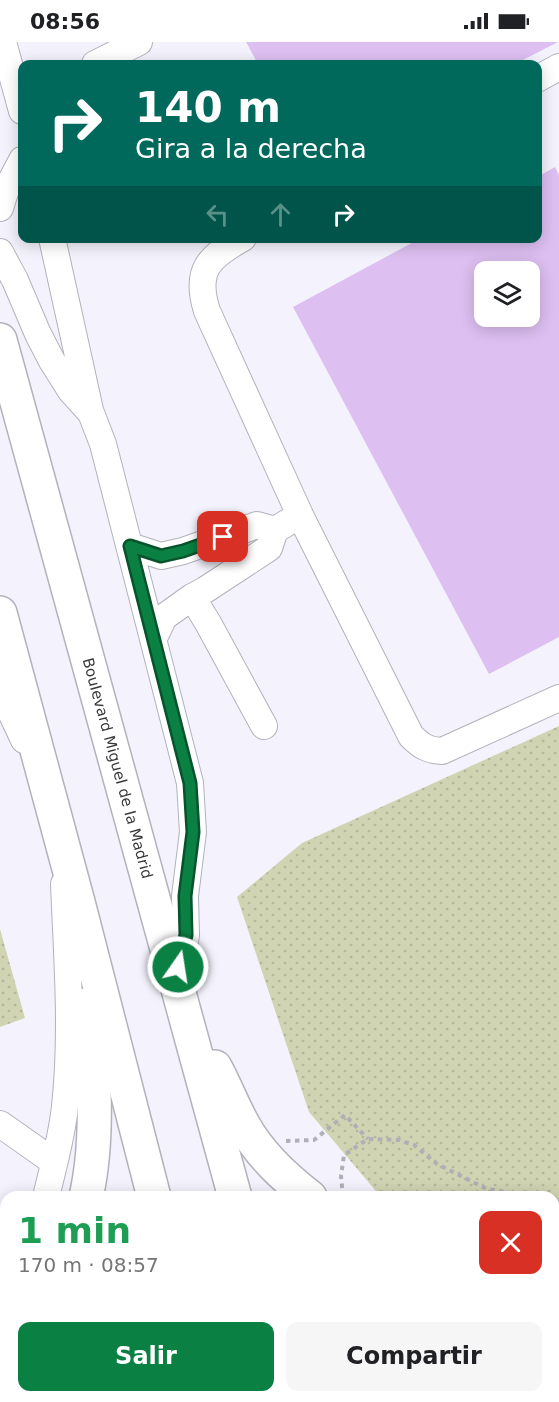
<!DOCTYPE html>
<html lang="es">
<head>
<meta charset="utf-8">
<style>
  body { margin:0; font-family:"DejaVu Sans",sans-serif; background:#f6f6f6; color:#202124; height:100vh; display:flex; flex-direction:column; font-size:22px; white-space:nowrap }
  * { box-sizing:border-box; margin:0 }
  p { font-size:20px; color:#757577 }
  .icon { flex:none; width:33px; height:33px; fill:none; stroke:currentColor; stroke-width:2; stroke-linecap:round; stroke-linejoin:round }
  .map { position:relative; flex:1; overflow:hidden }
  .details { position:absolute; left:0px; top:1149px; width:560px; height:212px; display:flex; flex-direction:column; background:#fff; border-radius:18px 18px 0 0; box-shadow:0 3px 15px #0003 }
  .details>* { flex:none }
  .banner { position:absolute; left:18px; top:18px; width:524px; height:183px; border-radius:12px; box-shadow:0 3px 15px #0003; background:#00695c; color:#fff; overflow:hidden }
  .fabs { position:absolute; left:474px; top:219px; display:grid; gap:12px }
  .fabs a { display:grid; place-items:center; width:66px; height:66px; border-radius:12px; background:#fff; box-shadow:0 3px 15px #0003; font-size:30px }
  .pin { position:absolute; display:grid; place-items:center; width:51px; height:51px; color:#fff; margin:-26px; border-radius:12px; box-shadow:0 3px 9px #0006 }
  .me { position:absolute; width:66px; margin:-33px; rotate:13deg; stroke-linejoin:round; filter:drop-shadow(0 0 4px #0008) }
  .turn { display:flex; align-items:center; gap:21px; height:126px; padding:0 18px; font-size:27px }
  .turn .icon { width:78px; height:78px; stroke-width:2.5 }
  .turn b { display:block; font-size:42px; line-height:51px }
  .lanes { display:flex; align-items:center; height:57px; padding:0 18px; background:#0003; justify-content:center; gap:30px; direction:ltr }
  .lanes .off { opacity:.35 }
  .round { display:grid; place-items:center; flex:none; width:63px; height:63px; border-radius:12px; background:#f6f6f6 }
  .head { display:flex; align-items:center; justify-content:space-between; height:102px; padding:0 18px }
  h1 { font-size:36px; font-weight:600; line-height:45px; color:#1e9e55 }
  .cta { display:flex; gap:12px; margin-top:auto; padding:12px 18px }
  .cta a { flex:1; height:69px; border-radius:12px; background:#0b8043; color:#fff; font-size:24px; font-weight:600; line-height:69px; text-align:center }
  .cta a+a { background:#f6f6f6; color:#202124 }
  .status { display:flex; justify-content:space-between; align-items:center; height:42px; padding:0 30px; background:#fff; direction:ltr }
  .status svg { height:16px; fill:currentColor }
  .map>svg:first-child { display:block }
</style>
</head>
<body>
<div class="status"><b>08:56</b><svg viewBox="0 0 49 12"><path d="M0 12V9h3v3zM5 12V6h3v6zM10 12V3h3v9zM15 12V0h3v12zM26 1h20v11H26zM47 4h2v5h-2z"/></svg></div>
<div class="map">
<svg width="559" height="1360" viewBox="0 0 559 1360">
  <defs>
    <pattern id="green-dots" width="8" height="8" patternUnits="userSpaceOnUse" patternTransform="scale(1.5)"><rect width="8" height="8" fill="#d1d4b2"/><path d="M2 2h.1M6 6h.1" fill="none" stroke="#b4b79a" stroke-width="1.8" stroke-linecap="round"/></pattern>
  </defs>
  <rect width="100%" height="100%" fill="#f4f3fd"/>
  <path fill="url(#green-dots)" d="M559,684V1203L554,1202V1155H381L309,1070L237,855L302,801Z
    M0,887L25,976L0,985Z
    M326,1355H475L473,1360H327Z"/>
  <path fill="#ddbff1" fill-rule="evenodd" d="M246,0H558L515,22H258Z
    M555,125L559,133V595L489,632L293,265L421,196H537V135ZM484,230H530V274H484Z"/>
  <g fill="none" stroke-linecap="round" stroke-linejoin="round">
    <defs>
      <path id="minor" d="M3,0L22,69
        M95,22L139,0
        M537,37L559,25
        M0,166L5,150L22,118
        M52,196L90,368
        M243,196C209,215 194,228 207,269L300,473L411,694C421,704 427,708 442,709L559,656
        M0,210L15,238L38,292L52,319L71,349L91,371L103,402L190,741L193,790L185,854L186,893L183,911L174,935
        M130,504L161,514L183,509L257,483L275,488L300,473
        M192,555L208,581L264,684
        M154,596L164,575L192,555L205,548L269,506L275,488
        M0,647L24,698
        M0,1082L54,1120
        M46,1155C53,1125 62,1095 65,1064C73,991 67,916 64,842
        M0,1303L6,1294"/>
      <g id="highway">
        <path id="s1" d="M0,298L235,1155"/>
        <path d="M0,571L78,860L154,1155"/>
        <path d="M86,963C95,1020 99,1099 86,1155"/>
        <path d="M215,1025C226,1045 233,1065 244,1084C260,1113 284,1135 310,1155"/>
        <path d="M554,1236L559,1237"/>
        <path d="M143,1354L158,1360"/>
        <path d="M206,1354L208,1360"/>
        <path d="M290,1354L292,1360"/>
        <path d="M0,1359L6,1352"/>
        <path d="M79,1360L95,1354"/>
        <path d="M480,1360L482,1354"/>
      </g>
    </defs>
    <use href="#minor" stroke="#b2b2bb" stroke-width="28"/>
    <use href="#highway" stroke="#b2b2bb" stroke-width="36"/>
    <path stroke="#afafb6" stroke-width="4" stroke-dasharray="4.5 4.5" stroke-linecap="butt" d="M286,1099L314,1098L345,1073L368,1097
      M343,1155L341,1134L344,1113L368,1097L399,1098L414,1103L437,1122L487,1147L535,1155
      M554,1159L559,1158"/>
    <use href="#minor" stroke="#fff" stroke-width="26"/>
    <use href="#highway" stroke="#fff" stroke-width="33"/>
  </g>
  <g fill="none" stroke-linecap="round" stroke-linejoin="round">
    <defs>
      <path id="route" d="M178,925L186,893L185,854L193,790L190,741L130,504L161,514L183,509L223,495"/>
    </defs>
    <use href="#route" stroke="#07532c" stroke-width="15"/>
    <use href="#route" stroke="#0b8043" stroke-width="10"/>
  </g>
  <g text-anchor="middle" stroke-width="6" stroke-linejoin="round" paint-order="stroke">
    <g font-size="15" fill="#38383b" stroke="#f4f3fd">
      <text dy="5" stroke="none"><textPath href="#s1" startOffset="444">Boulevard Miguel de la Madrid</textPath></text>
    </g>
  </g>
</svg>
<div class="fabs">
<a><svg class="icon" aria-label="layers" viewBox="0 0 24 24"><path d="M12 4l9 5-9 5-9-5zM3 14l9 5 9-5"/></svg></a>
</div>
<div class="pin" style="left:223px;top:495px;background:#d93025"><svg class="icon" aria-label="arrive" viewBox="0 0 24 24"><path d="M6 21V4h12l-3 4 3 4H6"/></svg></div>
<svg class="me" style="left:178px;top:925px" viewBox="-20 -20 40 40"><circle r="17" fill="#0b8043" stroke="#fff" stroke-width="3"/><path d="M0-11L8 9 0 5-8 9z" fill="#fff"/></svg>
<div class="banner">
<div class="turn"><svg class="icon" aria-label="right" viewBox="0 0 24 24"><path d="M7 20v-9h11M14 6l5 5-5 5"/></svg><div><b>140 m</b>Gira a la derecha</div></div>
<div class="lanes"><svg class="icon off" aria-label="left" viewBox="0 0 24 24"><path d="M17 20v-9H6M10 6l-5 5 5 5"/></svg><svg class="icon off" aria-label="ahead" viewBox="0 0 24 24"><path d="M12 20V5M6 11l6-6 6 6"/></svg><svg class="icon" aria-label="right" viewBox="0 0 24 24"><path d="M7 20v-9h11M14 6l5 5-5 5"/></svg></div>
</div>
<section class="details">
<div class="head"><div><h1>1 min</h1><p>170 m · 08:57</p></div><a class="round" style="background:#d93025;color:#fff"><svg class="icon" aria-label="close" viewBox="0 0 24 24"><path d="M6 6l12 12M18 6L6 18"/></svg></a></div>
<div class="cta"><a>Salir</a><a>Compartir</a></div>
</section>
</div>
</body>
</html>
